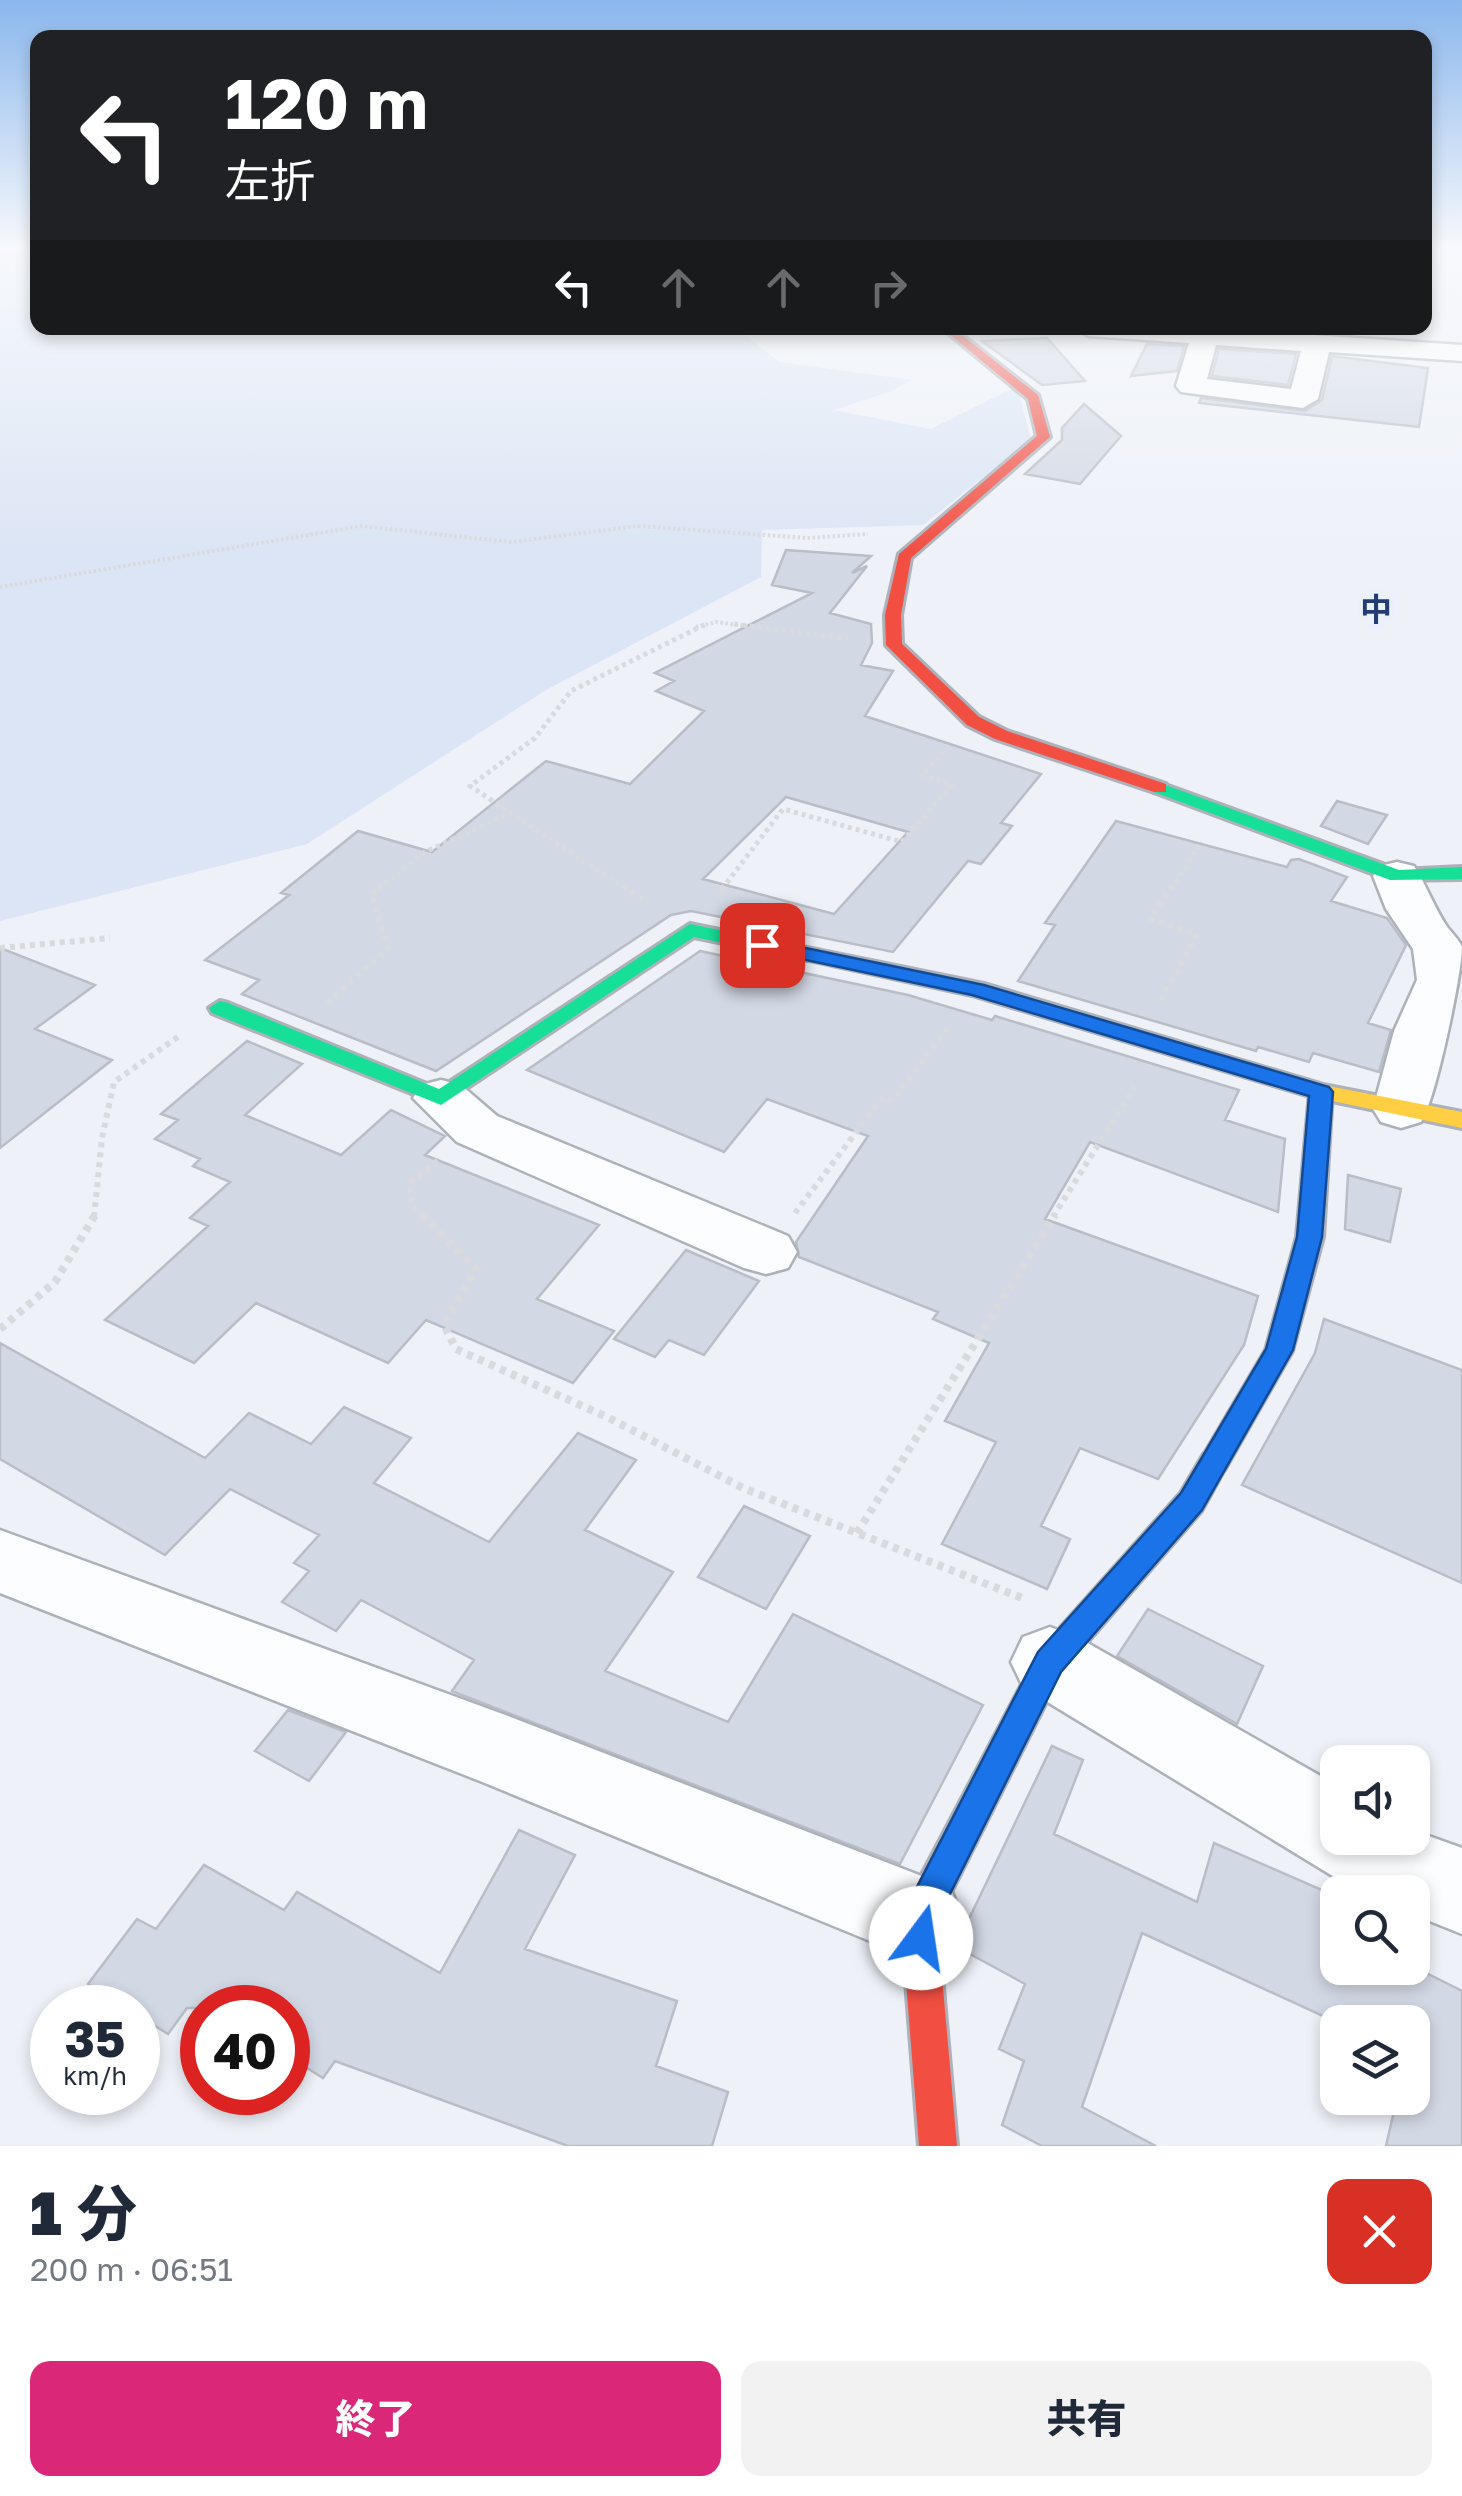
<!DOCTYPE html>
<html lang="ja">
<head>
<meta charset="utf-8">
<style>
  body { margin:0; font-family:"Golos Text","Noto Sans JP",sans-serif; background:#f2f2f3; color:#1f2937; height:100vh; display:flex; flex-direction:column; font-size:38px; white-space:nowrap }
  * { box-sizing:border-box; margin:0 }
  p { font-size:32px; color:#747a83 }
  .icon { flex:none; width:55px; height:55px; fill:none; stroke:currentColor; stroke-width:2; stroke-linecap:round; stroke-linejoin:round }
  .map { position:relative; height:2146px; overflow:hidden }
  .details { display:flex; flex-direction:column; background:#fff; flex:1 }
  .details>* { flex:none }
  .hud { position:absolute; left:30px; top:30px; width:1402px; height:305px; border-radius:20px; box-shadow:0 5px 15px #0003; background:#202124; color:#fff; overflow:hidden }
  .buttons { position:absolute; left:1320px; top:1745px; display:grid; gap:20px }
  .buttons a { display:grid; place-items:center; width:110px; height:110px; border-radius:20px; background:#fff; box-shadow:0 5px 15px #0003; font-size:50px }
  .speed { position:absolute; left:30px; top:1985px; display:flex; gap:20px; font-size:50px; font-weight:700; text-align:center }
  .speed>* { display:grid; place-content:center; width:130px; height:130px; border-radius:50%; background:#fff; box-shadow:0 5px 15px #0003; line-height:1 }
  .speed small { font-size:25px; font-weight:400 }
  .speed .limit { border:15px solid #d22; background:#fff; color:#111 }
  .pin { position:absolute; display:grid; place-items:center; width:85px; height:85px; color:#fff; margin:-42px; border-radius:20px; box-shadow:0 5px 15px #0006 }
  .me { position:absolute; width:110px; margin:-55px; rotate:14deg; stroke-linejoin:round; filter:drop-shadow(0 0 8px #0008) }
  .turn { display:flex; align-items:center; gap:35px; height:210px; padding:0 30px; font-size:45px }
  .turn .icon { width:130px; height:130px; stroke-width:2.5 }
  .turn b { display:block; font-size:70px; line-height:85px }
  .lanes { display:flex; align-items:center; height:95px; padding:0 30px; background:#0003; justify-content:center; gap:50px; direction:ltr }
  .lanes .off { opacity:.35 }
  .round { display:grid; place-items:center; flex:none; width:105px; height:105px; border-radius:20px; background:#f2f2f3 }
  .headline { display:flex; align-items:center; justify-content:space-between; height:170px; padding:0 30px }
  h1 { font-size:60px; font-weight:800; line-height:75px }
  .cta { display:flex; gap:20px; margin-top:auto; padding:20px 30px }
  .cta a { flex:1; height:115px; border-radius:20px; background:#db2777; color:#fff; font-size:40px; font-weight:800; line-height:115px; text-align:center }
  .cta a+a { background:#f2f2f3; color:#1f2937 }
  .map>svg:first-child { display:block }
</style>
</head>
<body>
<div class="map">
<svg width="1462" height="2146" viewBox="0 0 1462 2146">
  <rect width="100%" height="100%" fill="#eef1f8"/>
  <path fill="#dce5f5" d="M0,251H37L38,328H743L739,330L779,362L912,380L889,392L834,410L931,429L1017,386L1031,439L923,525L762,530L761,577L546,690L307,844L0,921Z"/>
  <path fill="#d2d8e4" stroke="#b9bdc5" stroke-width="2.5" fill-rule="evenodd" d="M1047,338L1085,381L1042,385L982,341Z
    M1147,344L1184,346L1177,371L1131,376Z
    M1219,349L1296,354L1288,385L1212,376Z
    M1332,356L1428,368L1419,427L1199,403L1201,398L1305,411L1322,400Z
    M1084,404L1121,436L1080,484L1025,474L1062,440V428Z
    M786,550L871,556L852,573L867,566L830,613L871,624L872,643L861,665L893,671L865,716L1041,774L1001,823L1012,826L981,864L968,861L893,952L691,911L671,915L436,1071L242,994L259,980L205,960L289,895L281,893L358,831L432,852L546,761L630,784L704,711L656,691L674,681L655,673L812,593L772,585ZM786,797L908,832L834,914L703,879Z
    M1337,801L1387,815L1368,844L1321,826Z
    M1116,821L1287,867L1291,860L1299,859L1347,877L1331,901L1387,918L1406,945L1368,1023L1391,1030L1379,1072L1313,1053L1309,1062L1258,1047L1256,1051L1018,981L1055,925L1045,923Z
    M0,948L95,985L35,1029L112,1060L0,1148Z
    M700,951L908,995L992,1020L995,1016L1239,1090L1225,1120L1285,1139L1278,1212L1090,1142L1045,1219L1258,1296L1244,1345L1158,1479L1080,1448L1041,1526L1070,1539L1047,1589L942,1544L996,1442L945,1421L989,1343L933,1319L938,1312L799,1257L796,1242L868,1136L767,1099L724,1152L527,1070Z
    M247,1041L302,1064L245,1115L341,1155L391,1110L445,1136L425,1155L599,1225L537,1299L614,1331L573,1383L426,1320L388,1363L256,1303L194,1363L105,1320L208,1226L190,1218L230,1182L193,1166L200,1159L155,1139L178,1120L161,1114Z
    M1348,1175L1401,1189L1390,1242L1345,1229Z
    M686,1250L759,1281L704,1355L669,1340L655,1357L614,1339Z
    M1324,1319L1462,1370V1583L1242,1485L1315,1353Z
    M0,1343L205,1458L249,1413L311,1444L344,1407L411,1438L374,1483L489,1542L578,1433L636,1460L585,1530L673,1572L605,1671L728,1722L793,1614L983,1705L900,1864L459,1694L452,1691L474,1660L361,1600L336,1631L282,1602L309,1571L294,1563L319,1535L230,1489L165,1555L0,1459Z
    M744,1506L810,1536L766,1609L698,1577Z
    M1148,1609L1263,1666L1237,1724L1117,1656Z
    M288,1710L346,1732L309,1781L255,1751Z
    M1052,1746L1083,1760L1054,1834L1197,1902L1214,1843L1338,1897V1968L1412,1966L1462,1991V2146H1386L1397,2098H1412L1415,2022H1336L1142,1933L1082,2107L1156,2146H1042L1002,2125L1024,2061L999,2049L1025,1984L970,1954L967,1923Z
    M519,1830L575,1855L525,1949L677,2001L656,2066L728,2092L712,2146H568L335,2061L323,2078L288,2056V2008H187L168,2034L138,2015V2008H126L88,1984L137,1919L156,1929L204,1865L284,1910L297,1892L440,1973Z"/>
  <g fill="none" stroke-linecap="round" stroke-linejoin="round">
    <defs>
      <path id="street" d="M1076,328H1208L1462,345V361L1329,352L1318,399L1303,408L1181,392L1176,386L1189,343L1089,336ZM1216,345L1301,351L1291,389L1207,379Z
        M1397,862L1414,866C1427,886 1434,908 1448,928C1452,933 1460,941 1462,947C1462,973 1436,1099 1421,1122L1401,1128L1381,1122L1373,1109L1394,1031L1417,980L1413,949L1386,909L1373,876L1380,866Z
        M441,1080L461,1085L497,1116L788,1236L797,1252L788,1268L766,1274L744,1268L457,1142L413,1098L421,1085Z
        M0,1530L508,1716L950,1887L962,1918L950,1949L919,1961L480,1781L0,1593Z
        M1050,1627L1077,1637L1338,1786V1838H1412V1830L1462,1848V1934L1412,1914V1892H1359L1023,1687L1011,1662L1023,1637Z"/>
      <path id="fast" d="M1160,783L1399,870L1462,867V879L1390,880L1154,792L1151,788Z
        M690,924L807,948L817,954L807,960L694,937L441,1105L212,1013L209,1008L220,1001L228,1003L439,1089Z
        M1321,1085L1332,1092L1323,1237L1292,1351L1224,1470L1214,1474L1204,1470L1200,1462L1266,1350L1297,1237L1310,1092Z"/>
      <path id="slow" d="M807,948L984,984L1323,1085L1462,1112V1128L1313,1097L972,995L800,958L797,954L800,950Z"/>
      <path id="jam" d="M942,328H953L1038,395L1050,437L911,558L901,615L902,644L979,717L1007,731L1166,784V792H1154L995,739L967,725L886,645L885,615L899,554L1037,436L1028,399Z
        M1214,1450L1224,1454L1228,1462L1201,1511L1061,1672L937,1920L957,2146H919L901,1918L906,1905L1039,1652L1181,1493L1204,1454Z"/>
    </defs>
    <use href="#street" stroke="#adb1b9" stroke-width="5"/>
    <use href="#fast" stroke="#adb1b9" stroke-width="6"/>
    <use href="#slow" stroke="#adb1b9" stroke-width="6"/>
    <use href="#jam" stroke="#adb1b9" stroke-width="6"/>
    <path stroke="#d9dadd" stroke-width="4" stroke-dasharray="2.5 2.5" stroke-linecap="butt" d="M0,587L361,526L510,542L638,526L807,538L868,534
      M696,627L716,622L754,627"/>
    <path stroke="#d9dadd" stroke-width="5" stroke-dasharray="4 4" stroke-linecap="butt" d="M734,624L848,639
      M378,889L425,852L508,814
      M626,889L470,786L535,738L571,691L706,624
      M722,889L783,809L902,842L952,785L922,775L945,751
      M1171,889L1202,842"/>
    <path stroke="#d9dadd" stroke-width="6" stroke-dasharray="5 5" stroke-linecap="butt" d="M622,886L648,903
      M719,893L724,886
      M0,948L110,938
      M1161,1000L1197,934L1150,919L1172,886
      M327,1003L388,948L371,894L381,886
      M795,1213L882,1098L893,1100L949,1026
      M94,1217L102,1138L114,1082L182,1034
      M424,1217L412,1205L409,1184L441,1158
      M1053,1217L1138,1081"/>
    <path stroke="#d9dadd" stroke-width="8" stroke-dasharray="6 6" stroke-linecap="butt" d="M422,1215L476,1269L444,1325L456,1349L609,1418L743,1488L1022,1598
      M0,1329L55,1282L95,1215
      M857,1533L1055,1215"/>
    <use href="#street" fill="#fcfdfe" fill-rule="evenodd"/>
    <use href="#fast" fill="#16e098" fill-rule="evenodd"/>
    <use href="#slow" fill="#ffcf43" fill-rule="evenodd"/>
    <use href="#jam" fill="#f24e42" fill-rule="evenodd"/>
  </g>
  <linearGradient id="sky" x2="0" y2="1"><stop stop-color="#8bb7ed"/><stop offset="0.45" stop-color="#f7f9fc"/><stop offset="1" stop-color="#f7f9fc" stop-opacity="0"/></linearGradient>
  <rect width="1462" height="552" fill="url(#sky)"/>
  <path fill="#1a73e8" stroke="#114b97" stroke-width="2.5" d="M762,939L984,985L1329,1087L1333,1092L1322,1237L1293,1350L1202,1510L1061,1672L937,1920L939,1938L934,1951L921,1956L908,1951L901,1918L1038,1652L1181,1493L1266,1349L1297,1237L1309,1096L972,995L754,949V941Z"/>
  <g text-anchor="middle" stroke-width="10" stroke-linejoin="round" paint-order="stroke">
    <g font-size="32" font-weight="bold" fill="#233c73" stroke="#eaf0fc">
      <text x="1376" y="621">中</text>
    </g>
  </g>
</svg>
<div class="buttons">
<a><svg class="icon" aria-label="sound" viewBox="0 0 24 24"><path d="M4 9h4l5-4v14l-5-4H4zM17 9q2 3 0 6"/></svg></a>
<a><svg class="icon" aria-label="search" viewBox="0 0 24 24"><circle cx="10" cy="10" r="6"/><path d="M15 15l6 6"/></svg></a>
<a><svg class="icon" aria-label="layers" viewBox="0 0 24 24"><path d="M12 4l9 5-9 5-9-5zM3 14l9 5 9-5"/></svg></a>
</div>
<div class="speed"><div>35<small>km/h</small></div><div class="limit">40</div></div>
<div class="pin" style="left:762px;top:945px;background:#d93025"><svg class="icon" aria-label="arrive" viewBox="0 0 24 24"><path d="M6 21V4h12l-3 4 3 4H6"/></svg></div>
<svg class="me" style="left:921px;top:1938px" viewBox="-20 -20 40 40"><circle r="19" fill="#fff"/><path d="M0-13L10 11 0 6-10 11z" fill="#1a73e8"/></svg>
<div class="hud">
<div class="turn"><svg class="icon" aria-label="left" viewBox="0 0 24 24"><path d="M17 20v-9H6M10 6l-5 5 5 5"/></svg><div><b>120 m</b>左折</div></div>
<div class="lanes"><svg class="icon" aria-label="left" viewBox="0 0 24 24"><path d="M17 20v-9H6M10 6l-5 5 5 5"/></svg><svg class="icon off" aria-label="ahead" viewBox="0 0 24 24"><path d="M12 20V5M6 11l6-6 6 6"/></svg><svg class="icon off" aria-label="ahead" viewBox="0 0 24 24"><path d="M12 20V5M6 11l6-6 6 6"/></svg><svg class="icon off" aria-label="right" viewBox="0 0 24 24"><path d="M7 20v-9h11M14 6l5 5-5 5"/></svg></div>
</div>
</div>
<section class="details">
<div class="headline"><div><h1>1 分</h1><p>200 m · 06:51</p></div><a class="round" style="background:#d93025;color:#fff"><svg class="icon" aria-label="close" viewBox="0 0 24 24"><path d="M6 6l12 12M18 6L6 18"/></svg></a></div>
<div class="cta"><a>終了</a><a>共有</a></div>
</section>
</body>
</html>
